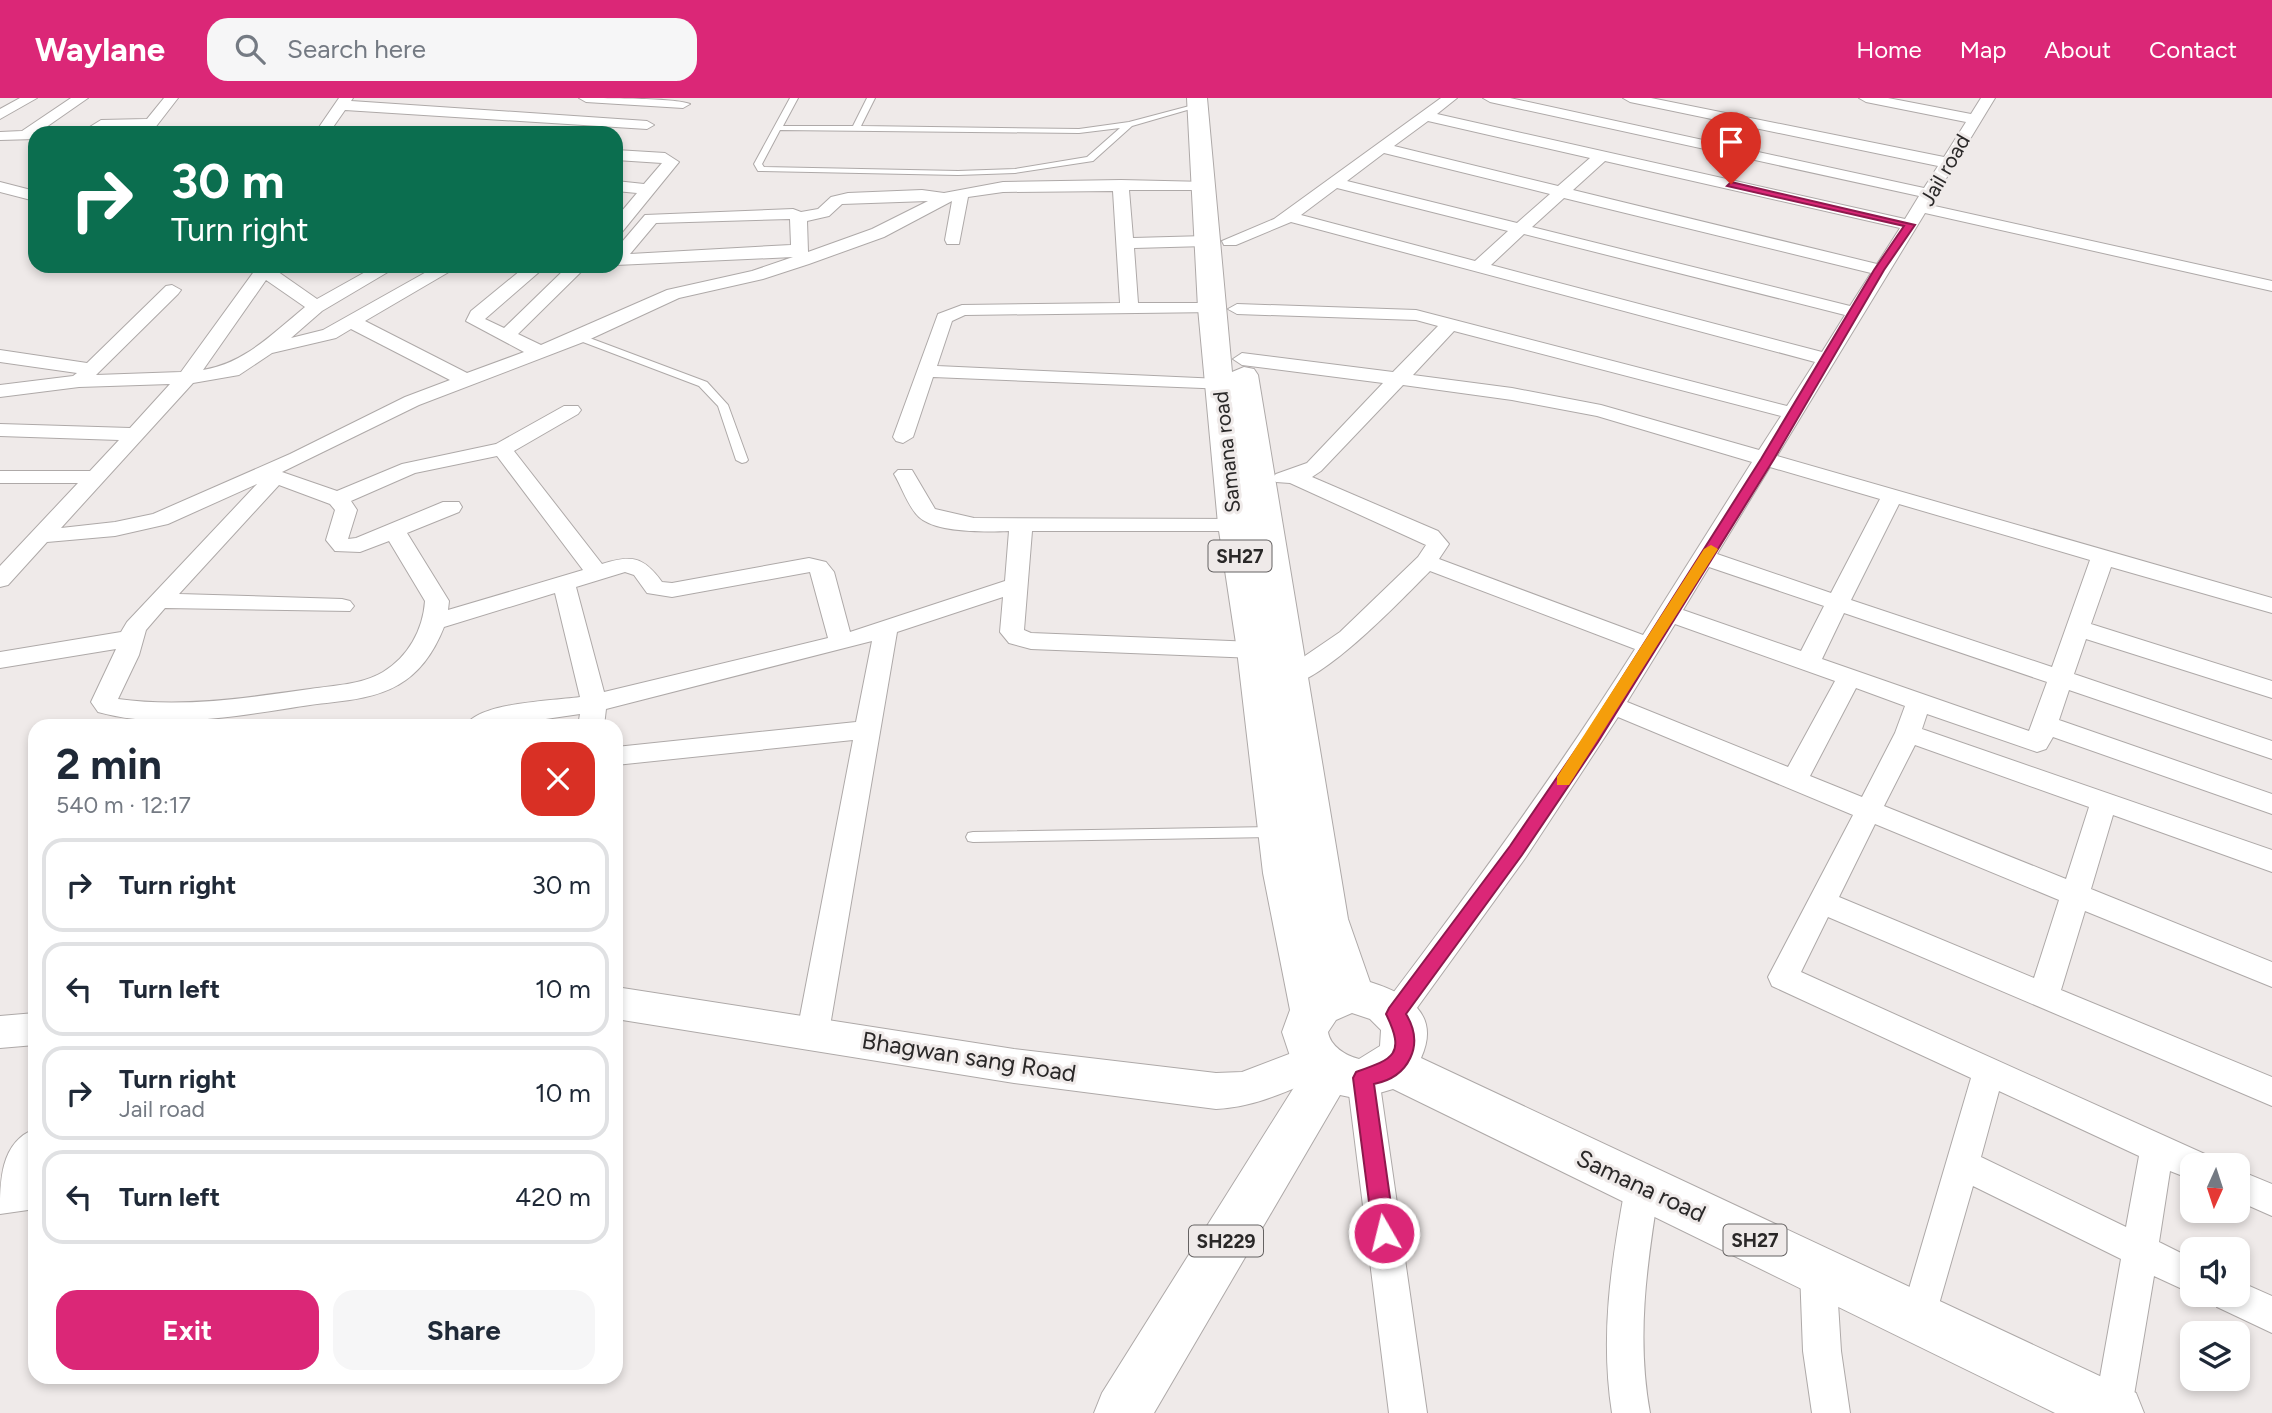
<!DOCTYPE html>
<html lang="en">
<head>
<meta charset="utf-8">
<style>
  body { margin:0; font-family:Figtree,sans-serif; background:#f6f6f7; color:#1f2937; height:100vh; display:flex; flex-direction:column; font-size:26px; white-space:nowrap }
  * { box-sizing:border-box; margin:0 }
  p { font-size:23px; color:#747a83 }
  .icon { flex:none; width:38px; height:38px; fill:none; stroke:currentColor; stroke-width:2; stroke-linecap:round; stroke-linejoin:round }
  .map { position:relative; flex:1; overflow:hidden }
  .panel { position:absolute; left:28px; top:621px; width:595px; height:665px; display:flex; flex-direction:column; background:#fff; border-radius:21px; box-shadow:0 4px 10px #0003 }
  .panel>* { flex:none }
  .guide { position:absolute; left:28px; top:28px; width:595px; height:147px; border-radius:21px; box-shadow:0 4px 10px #0003; background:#0b6e4f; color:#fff; overflow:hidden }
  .needle { width:46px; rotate:183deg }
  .fabs { position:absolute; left:2180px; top:1055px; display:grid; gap:14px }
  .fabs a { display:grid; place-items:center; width:70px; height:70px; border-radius:14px; background:#fff; box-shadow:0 4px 10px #0003; font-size:35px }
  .pin { position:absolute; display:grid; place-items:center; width:60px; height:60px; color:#fff; margin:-72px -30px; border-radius:50% 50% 50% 0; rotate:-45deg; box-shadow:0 0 7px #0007 }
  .pin .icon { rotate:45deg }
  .me { position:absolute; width:77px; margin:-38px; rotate:352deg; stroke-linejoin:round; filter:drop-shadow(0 0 5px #0008) }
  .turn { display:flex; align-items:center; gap:24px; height:147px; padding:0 28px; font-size:32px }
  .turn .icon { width:91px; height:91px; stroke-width:2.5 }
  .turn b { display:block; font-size:49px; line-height:60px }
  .round { display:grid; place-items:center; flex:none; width:74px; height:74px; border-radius:21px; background:#f6f6f7 }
  .summary { display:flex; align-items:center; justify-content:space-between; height:119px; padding:0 28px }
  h1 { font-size:42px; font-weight:700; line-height:52px }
  .primary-button { display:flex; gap:14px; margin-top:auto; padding:14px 28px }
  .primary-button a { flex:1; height:80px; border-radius:21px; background:#db2777; color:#fff; font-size:28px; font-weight:700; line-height:80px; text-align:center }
  .primary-button a+a { background:#f6f6f7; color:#1f2937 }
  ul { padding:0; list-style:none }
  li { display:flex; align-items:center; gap:21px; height:94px; margin:0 14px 10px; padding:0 14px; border:4px solid #e0e1e3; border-radius:21px }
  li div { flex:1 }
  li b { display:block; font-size:26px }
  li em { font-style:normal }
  header { display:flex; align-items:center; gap:42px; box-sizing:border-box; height:98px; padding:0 35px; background:#db2777; color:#fff }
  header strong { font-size:33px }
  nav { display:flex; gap:38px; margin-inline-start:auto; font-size:24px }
  .search { width:490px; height:63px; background:#f6f6f7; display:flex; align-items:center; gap:18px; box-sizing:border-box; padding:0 24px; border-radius:21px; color:#747a83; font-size:26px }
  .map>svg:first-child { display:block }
</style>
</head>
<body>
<header>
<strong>Waylane</strong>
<div class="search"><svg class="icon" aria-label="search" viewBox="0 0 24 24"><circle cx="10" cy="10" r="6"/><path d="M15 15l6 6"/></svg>Search here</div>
<nav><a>Home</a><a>Map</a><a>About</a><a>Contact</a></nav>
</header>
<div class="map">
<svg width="2272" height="1315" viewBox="0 0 2272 1315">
  <rect width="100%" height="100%" fill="#efeae9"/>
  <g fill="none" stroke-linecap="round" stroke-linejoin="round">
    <defs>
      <path id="service" d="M790,0H798L783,28H853L867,0H875L861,28L1079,31L1129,24L1197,6L1201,8L1132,28L1093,63L1015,75L958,77L758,73L754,66ZM1120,30L1087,59L1015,71L958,73L764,69L762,66L780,32L1079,35Z
        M579,236L707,284L728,307L748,362L746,364L742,365L736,362L718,308L699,288L575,241L574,239Z
        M1278,729L1283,730L1285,734L1283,738L1278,739L973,744L968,743L966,739L968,735L973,734Z"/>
      <path id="minor" d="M20,0H37L0,21V11Z
        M71,0H88L42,32L65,31L72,35H35V41L0,42V34L22,33Z
        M164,0H178L151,35H136L140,30L80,35L101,22L147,21Z
        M339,0H353L351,3L647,23L654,27L647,31L345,12L329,35H315Z
        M579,0C601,0 676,0 690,6L683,10L586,4Z
        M1441,0H1457L1437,16L1905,121L1919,98L1490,4L1483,0H1510L1924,90L1938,68L1630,4L1623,0H1651L1944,59L1966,24L1866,4L1859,0H1888L1971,16L1981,0H1995L1930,107L2272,183V193L1925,115L1777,358L2272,500V515L2111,469L2091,526L2272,583V600L2086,541L2074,576L2272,643V661L2069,592L2059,622L2272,696V716L2053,639L2046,651L2037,654L1927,616L1922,631L2272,752V774L2113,717L2091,791L2272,864V889L2085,813L2061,892L2272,979V1008L1828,819L1801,874L2207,1057L2212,1068H2193V1082L2170,1073L2159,1144L2193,1161V1196L2154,1178L2131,1315L2094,1313L2121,1161L1973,1088L1931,1234L1918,1239L1905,1234L1900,1221L1971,980L1772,888L1768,879L1853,717L1618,619L1526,759L1406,925L1395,929L1384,925L1380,916L1384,907C1472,791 1558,673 1635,551L1430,473C1405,498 1313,596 1280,587L1277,581L1280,575L1340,534L1418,459L1426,447L1290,385L1276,384L1272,380L1276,376L1307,365L1383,285L1242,267L1233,261L1242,255L1393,274L1438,228L1416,222L1237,216L1228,211L1237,206L1416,212L1787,308L1815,264L1291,124L1236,147H1224L1222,143L1274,121ZM1428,23L1590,60L1558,88L1394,48ZM1384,55L1550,96L1517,125L1347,83ZM1605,63L1900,130L1877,166L1573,92ZM1337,90L1508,133L1475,163L1301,117ZM1564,100L1871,175L1850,208L1532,129ZM1524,136L1845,217L1822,254L1491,167ZM1454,233L1781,318L1759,352L1601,307L1512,290L1413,277ZM1403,287L1512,302L1597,318L1752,364L1643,537L1439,461L1449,446L1438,433L1312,379L1321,373ZM1770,369L1880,401L1831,495L1717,456ZM1899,406L2090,462L2052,569L1851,502ZM1709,469L1824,508L1801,553L1683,512ZM1844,515L2047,584L2029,633L1822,561ZM1675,526L1835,583L1788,669L1627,604ZM1856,590L1905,608L1895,635L1862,699L1810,678ZM1915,647L2089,709L2066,781L1884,708ZM1875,726L2059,802L2034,880L1839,799ZM1999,993L2139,1058L2126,1129L1981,1059Z
        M616,52L665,55L679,64L622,134L616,135V120L637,95L616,93V83L644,86L662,65L616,62Z
        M1121,82L1207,84V90L1201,92H1129L1133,140L1206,138L1214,143L1206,148L1134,150L1138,205H1211L1220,210L1217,214L965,217L952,223L937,268L1220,281L1230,287L1227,291L933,279L913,339L903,345L896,343L893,339L938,216L962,207L1120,205L1113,93L1003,94L968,99L959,146H947L945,142L952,103L884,139L809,166L763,181L679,200L586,243L419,307L282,374L337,393L402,366L496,346L564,308H578L581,312L578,316L514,353L602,466C632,457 643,458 662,484L672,485L809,460L826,464L834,474L850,534L1005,483L1009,433C987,434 936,435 919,419C908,409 902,389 894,376L898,372H912L935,411L974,420L1242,421L1245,426L1234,433H1032L1024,532L1031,535L1255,544L1264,546L1267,552L1264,558L1255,560L1031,551L1009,545L1000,534L1003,499L897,534L829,934L824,943L813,947L802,943L797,934L853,642L616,667V649L856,624L872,543L606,611L604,628H578L580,616L497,628H465C480,604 552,603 580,599L555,495L444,529C435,552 420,575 398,587C372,602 340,603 310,607C242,617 166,633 98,614L91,604L116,551L0,570V554L121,534L127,524L257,386L168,426L115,438L47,444L8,487L0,489V468L78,385H0V373H90L119,342L0,338V326L130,330L170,286L79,289L0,299V287L73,278L77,275L0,264V252L87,265L166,188L172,187L181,192L178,196L96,277L181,274L258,168H276L274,171L317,201L376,168H398L322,213L291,240L323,232L437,168H459L365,223L467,275L524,254L466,223L471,213L526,168H546L485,221L504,230L568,168H587L518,236L541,247L667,192L752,173L793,159L616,167V151L645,117L793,111L801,114L818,111L831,99L848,95L922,92L944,95L1003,84ZM928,103L872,131L808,154L807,123L829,118L842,106ZM790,121L791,147L630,156L656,125ZM266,182L305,209C272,236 245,265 203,272ZM351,231L450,282L405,299L290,356L153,416L115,424L61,430L193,285L239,277L272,255L336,240ZM497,358L583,472L448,512L449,503L407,435L459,414L462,409L459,404H443L356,440L348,441L357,412L351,403L415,375ZM279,387L330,406L335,412L326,442L335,453L360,454L389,443L425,503C423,532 408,559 383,574C361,587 335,587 310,591C246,600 182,610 118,601L139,557L146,532L165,510L350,513L354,508L350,503L342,501L179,496ZM625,474L634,477L647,495L672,499L810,474L828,540L604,594L576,489Z
        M0,84L35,93V103L0,94Z
        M1363,966L1374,970L1379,980L1427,1315H1389L1347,980L1352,970Z
        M35,1031V1075L32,1080L35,1079V1111L0,1116C0,1084 0,1044 35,1031Z
        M2238,1072L2272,1086V1118L2238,1103Z
        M1642,1075L1654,1079L1659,1090C1647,1166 1636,1238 1650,1315H1612C1600,1238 1611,1166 1625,1090L1630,1079Z
        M1818,1156L1831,1161L1836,1173L1841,1253L1850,1315H1812L1803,1253L1800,1173L1805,1161Z
        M2238,1183L2272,1198V1235L2217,1209L2212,1197H2238Z"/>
      <path id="tertiary" d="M616,889L1014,951L1216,975L1242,974L1318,945L1332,950L1338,962L1332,974C1293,990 1259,1009 1216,1011L1014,985L616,921Z
        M35,915V947L0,950V918Z"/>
      <path id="primary" d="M1187,0H1207L1232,274L1244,269L1254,271L1258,277L1348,821L1370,884C1408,896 1441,916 1421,960L2136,1295L2144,1315H2055L1393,991L1359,1001L1340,997L1154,1315H1094L1102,1295L1303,975L1290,958L1282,934L1290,912L1263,775L1237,552L1218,426L1198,210ZM1352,915L1370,921L1381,932L1380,948L1359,961C1346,958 1330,948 1328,934L1336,922Z"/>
    </defs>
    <use href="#service" stroke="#aea9a8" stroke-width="2"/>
    <use href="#minor" stroke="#aea9a8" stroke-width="2"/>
    <use href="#tertiary" stroke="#aea9a8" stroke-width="2"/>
    <use href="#primary" stroke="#aea9a8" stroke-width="2"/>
    <use href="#service" fill="#fff" fill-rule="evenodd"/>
    <use href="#minor" fill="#fff" fill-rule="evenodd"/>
    <use href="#tertiary" fill="#fff" fill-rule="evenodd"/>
    <use href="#primary" fill="#fff" fill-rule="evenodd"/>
  </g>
  <path fill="#db2777" stroke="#8e194d" stroke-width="2" d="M1731,84L1915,127L1884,172L1774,361L1598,644L1522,757L1406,916C1425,947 1409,979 1374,986L1395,1135L1391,1141L1384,1144L1376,1141L1373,1135L1353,980L1356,974C1393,961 1406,957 1386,916L1389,910L1510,748L1586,637L1761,361L1874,172L1904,128L1727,88Z"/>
  <path fill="#f59e0b" d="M1711,447L1718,451L1569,687H1557V679L1704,451Z"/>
  <g text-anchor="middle" stroke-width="6" stroke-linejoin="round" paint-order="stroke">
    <g fill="#efeae9" stroke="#656262" stroke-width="2">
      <rect x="1208.5" y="442.5" width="63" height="31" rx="5"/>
      <rect x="1723.5" y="1126.5" width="63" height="31" rx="5"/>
      <rect x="1189" y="1127.5" width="74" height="31" rx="5"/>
    </g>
    <g font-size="19" font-weight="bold" fill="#2a2828">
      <text x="1240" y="465">SH27</text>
      <text x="1755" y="1149">SH27</text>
      <text x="1226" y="1150">SH229</text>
    </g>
    <g font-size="21" fill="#2a2828" stroke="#efeae9">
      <text transform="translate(1945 72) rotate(-60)" y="7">Jail road</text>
      <text transform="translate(1227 354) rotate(-96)" y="7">Samana road</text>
    </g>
    <g font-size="24" fill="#2a2828" stroke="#efeae9">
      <text transform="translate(969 959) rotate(9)" y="8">Bhagwan sang Road</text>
      <text transform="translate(1641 1088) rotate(25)" y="8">Samana road</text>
    </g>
  </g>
</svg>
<div class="fabs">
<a><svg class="needle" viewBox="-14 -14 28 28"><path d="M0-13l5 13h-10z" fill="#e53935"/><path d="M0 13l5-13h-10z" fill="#747a83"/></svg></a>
<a><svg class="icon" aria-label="sound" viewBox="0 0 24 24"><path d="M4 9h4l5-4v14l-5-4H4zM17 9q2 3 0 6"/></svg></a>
<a><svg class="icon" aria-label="layers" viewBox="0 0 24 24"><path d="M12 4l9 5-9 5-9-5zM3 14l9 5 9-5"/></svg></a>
</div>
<div class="pin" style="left:1731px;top:86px;background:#d93025"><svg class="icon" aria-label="arrive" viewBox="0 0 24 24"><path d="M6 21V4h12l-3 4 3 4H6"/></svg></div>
<svg class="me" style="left:1384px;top:1135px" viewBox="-20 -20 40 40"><circle r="17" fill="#db2777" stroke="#fff" stroke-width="3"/><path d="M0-11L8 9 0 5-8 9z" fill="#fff"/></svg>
<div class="guide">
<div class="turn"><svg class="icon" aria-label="right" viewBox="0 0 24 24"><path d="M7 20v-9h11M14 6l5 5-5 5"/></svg><div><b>30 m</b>Turn right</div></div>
</div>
<section class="panel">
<div class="summary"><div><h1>2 min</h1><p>540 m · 12:17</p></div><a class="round" style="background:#d93025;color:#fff"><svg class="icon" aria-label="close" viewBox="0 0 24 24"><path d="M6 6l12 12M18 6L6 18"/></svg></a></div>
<ul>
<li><svg class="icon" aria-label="right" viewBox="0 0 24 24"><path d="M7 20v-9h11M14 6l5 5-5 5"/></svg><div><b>Turn right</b></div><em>30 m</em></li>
<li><svg class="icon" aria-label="left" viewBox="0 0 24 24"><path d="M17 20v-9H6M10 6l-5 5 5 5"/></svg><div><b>Turn left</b></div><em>10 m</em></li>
<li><svg class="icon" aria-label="right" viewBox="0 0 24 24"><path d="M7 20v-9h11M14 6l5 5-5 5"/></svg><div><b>Turn right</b><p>Jail road</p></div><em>10 m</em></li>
<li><svg class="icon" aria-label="left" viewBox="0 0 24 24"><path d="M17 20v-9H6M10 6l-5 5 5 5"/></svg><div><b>Turn left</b></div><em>420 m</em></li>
</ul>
<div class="primary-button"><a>Exit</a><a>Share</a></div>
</section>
</div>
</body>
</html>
